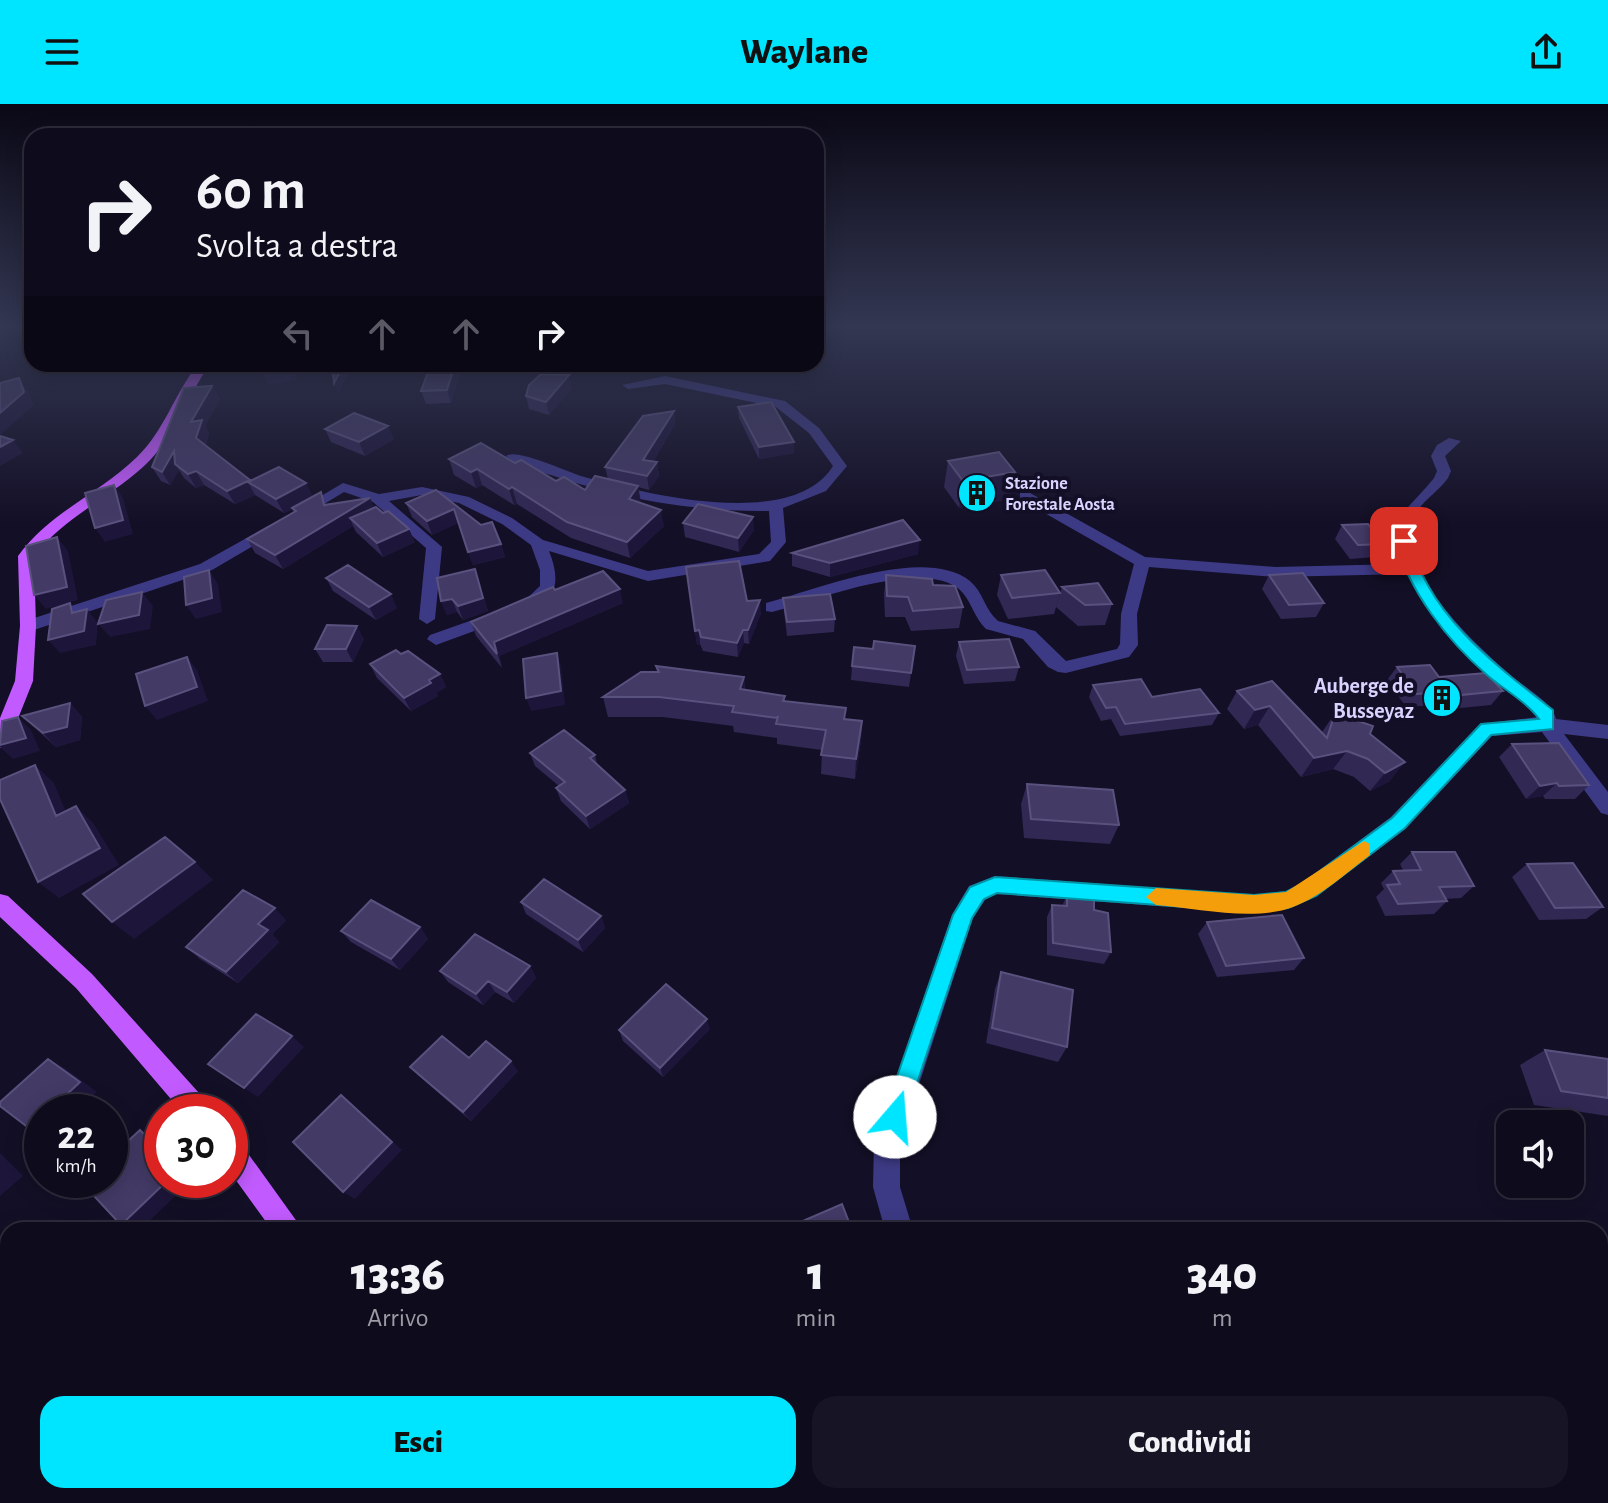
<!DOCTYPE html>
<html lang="it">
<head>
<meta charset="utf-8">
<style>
  body { margin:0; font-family:"Alegreya Sans",sans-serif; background:#171425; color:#f1f3f6; height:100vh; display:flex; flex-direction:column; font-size:30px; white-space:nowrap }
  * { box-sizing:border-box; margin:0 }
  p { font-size:26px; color:#9b9ba3 }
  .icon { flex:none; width:44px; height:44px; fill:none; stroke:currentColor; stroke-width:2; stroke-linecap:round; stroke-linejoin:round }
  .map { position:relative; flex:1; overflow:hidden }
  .details { position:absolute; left:0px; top:1118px; width:1608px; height:282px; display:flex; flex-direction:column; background:#0e0b1c; border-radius:24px 24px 0 0; box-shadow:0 4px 20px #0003,0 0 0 2px #2e2b3b }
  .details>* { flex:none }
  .guide { position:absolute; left:24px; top:24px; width:800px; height:244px; border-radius:24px; box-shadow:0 4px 20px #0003,0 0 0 2px #2e2b3b; background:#0e0b1c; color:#f1f3f6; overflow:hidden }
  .buttons { position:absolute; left:1496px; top:1006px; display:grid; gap:16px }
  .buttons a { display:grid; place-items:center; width:88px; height:88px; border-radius:16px; background:#0e0b1c; box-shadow:0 4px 20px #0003,0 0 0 2px #2e2b3b; font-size:40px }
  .speed { position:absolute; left:24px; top:990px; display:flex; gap:16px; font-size:40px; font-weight:700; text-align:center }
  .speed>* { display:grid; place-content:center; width:104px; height:104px; border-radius:50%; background:#0e0b1c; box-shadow:0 4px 20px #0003,0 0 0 2px #2e2b3b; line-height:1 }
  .speed small { font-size:20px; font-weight:400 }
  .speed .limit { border:12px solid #d22; background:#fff; color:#111 }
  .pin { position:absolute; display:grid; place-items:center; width:68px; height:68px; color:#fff; margin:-34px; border-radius:16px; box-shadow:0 4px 12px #0006 }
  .me { position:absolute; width:88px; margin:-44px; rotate:18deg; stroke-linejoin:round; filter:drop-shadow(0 0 6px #0008) }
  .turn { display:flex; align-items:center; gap:28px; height:168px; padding:0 40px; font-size:36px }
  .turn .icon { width:104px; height:104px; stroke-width:2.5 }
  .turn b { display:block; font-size:56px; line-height:68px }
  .lanes { display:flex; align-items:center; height:76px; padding:0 40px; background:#0003; justify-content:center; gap:40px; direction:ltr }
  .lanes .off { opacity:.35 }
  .eta { display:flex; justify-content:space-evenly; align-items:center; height:136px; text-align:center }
  .eta b { font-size:48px; font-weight:800; line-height:56px }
  .cta { display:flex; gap:16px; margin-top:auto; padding:16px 40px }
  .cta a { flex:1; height:92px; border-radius:24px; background:#00e5ff; color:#111; font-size:32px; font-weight:800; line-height:92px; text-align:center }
  .cta a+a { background:#171425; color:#f1f3f6 }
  header { display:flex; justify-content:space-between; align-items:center; height:104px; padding:0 40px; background:#00e5ff; color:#111; font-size:36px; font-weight:800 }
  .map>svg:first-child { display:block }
</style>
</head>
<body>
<header><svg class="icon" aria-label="menu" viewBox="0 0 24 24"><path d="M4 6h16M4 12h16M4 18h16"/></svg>Waylane<svg class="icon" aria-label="share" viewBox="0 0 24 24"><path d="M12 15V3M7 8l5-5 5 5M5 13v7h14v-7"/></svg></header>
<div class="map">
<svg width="1608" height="1399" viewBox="0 0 1608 1399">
  <rect width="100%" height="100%" fill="#130f26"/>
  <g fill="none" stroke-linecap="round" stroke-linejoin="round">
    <path fill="#3d3a85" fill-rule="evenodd" d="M665,272L785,297L819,324L847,362L826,387L783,404L786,438L770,457L648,477L549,447C560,474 559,497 528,506L520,501L540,482V466L531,441L502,420L459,399L422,391L389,397L442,443L435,515L427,520L419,515L426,444L373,398L344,388L306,411L301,412L294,408L343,379L379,390L422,383L469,393L512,414L543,436L648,467L759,450L771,438L769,407C695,408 621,395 551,371C536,367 517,362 506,352C516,344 565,367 581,372C642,389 792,428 833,362L809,329L776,303L665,280L628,285L622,281Z
      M1449,334L1461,337L1445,352L1451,367L1448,374C1439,387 1422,397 1415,411C1389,463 1478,543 1513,573C1526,584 1553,599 1556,615L1608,621V635L1564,630L1608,688V711L1601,709L1542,628L1492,632L1405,725L1317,792L1288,805L1254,809L996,790L985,796L973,814L900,1039V1083L913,1126H885L873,1083L874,1039L952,811L969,782L995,772L1254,791L1286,787L1301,780L1391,713L1480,620L1538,613L1445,527L1406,470L1275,473L1149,463L1137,510L1138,541L1129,553L1066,569L1058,568L1048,563L1023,535L986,525C974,514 971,495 959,485C920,454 815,497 772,508L766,507V499C816,486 924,441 970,477C983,488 985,506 998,517L1035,527L1066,557L1117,545L1120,540L1121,510L1134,460L1020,395V389H1030L1145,453L1275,463L1402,460C1387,411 1407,408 1434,374L1437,367L1431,352L1437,341Z
      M270,421L278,426L275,429L212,466L34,526L28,528L20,522L22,518L200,460Z
      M498,507L506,512L504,516L436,541L427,535L430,531Z
      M0,1207L8,1211V1241L0,1237Z
      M113,1392H145L148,1399H116Z
      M1019,1392H1051L1053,1399H1021Z"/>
    <path fill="#c25bff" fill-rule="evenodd" d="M198,260H210C186,294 175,334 143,363C107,395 64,414 34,452L36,522L33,577L9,637L0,644V614L15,577L20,522L18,452C50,408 99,390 137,353C165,326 174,290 198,260Z
      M0,790L8,792L92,870L208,999L212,1008H182L76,884L0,813Z
      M230,1033L239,1037L303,1126H272L230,1068Z
      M465,1392H497L499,1399H467Z"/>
  </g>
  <path fill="#312854" d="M463,260L451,299L426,300L421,287Z
    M212,282L220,295L205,321L209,330L206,341L251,377L313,392L327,401L370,394L374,404L415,438L383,453L356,428L353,422L283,465L255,449L247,435L294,409L292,405L284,409L255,391L235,400L204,381L196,384L184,374L179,366L170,381L161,377L152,363Z
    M572,284L549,311L529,305L526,292Z
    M738,303L794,349L759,355L739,314Z
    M674,307L675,320L653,358H657L659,372L649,386L638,383L640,399L664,422L630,454L571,434L517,400L514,401L482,381L476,384L454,371L449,355L515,359L556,377L585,386L608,375L605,363Z
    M325,325L394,335L365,352L331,338Z
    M948,357L1015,368L1009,395L959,404L944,383Z
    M436,386L501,440L505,453L473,461L458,419L432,431L412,413L406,399Z
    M683,419L754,426L739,448L685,433Z
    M1342,421L1385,440L1376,453L1350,455L1335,435Z
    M792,449L918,450L830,473L792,462Z
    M686,463L747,497L761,509L749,540L744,539L738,553L703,547L700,540L697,541Z
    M475,465L488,507L463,516L457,508L447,511L441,497Z
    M886,471L933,481L963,503L959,524L911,527L905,513H885L884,491Z
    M1001,471L1060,489L1054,510L1008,515L997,491Z
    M1269,471L1324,499L1316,513L1281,515L1262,485Z
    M326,474L397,504L376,516L333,487Z
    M1062,483L1112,500L1105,521L1078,522L1056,503Z
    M555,486L623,499L499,552L502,564L476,532L471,518Z
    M783,494L835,515L834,528L787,532L784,508Z
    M364,535L353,558H323L315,545Z
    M959,538L1019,563L1015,577L964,580L956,552Z
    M915,542L909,583L851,576L852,562L873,545Z
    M401,550L440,570L446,583L436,589L438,592L411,607L377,574L370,560Z
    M656,562L744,573L745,586L785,592V597L845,615L862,617L861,637L855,675L821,670L822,646L777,640V634L734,628L733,622L663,613H608L603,593L657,568Z
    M1397,563L1439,573L1503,587L1491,601L1440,606L1436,601L1406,603L1387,576Z
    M1093,581L1152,593L1219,609L1212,621L1120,632L1111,615L1101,617L1089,593Z
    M1237,587L1322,628L1335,609L1370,630L1390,677L1370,687L1354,673L1333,665L1301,673L1258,621L1244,625L1227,605Z
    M70,599L82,613L80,636L56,643L22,612Z
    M1512,640L1589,681L1575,695H1545L1543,692L1526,695L1499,653Z
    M530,649L595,651L597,660L625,686L629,699L590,725L561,697L556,684L559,682L535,662Z
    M1027,680L1119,721L1110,740L1024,734L1021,700Z
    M1412,748L1474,782L1461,794L1446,795L1447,797L1434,810L1385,812L1376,793L1384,785L1381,779L1393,767L1403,766L1400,760Z
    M1527,760L1603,803L1586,815L1539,816L1512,773Z
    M1067,791L1094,806L1111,848L1104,860L1047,851V813L1052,801L1062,802Z
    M521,798L601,812L605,824L583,848L526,810Z
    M286,816L272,830L279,838L238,879L200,855L186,843Z
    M1207,818L1304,854L1294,866L1217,873L1198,830Z
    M420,823L428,835L400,866L351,838L341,827Z
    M530,862L536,874L514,899L495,888L483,901L448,878L440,867Z
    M1001,868L1067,943L1058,958L986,939L995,885Z
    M710,925L663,973L623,937L619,926Z
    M1545,946L1608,955V1012L1534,1001L1520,961Z
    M469,954L518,967L471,1017L419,972L410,963Z
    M1100,1392H1174L1168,1399H1102Z"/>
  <path fill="#1d163a" d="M290,260H293L296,276L269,281L263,269Z
    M344,260H353L338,290L334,279Z
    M455,260H463L451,299L447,286Z
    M569,271L572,284L549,311L546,298Z
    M19,274L28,287L34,301L0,331V309Z
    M212,282L220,295L205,321L209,330L204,347L196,334L191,318Z
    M674,307L675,320L646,370L643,356Z
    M388,322L394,335L365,352L359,338Z
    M13,336L23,349L0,362V343Z
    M794,338V349L759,355V343Z
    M174,347L175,360L179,366L170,381L162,368Z
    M657,358L659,372L649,386L647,372Z
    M477,365L482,381L476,384L471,368Z
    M196,367L204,381L196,384L188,370Z
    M1015,368L1009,395L959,404L963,377Z
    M250,376L253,381L248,378L255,391L235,400L227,387Z
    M306,379L313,393L284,409L276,395Z
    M114,381L123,394L133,430L105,438L95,424Z
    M638,382L641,398L632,412L629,395Z
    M512,383L517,400L514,401L509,385Z
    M370,394L376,407L350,414L353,422L283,465L275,451Z
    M454,405L459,419L432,431L427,417Z
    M661,406L664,422L630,454L627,438Z
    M753,413L754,426L739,448L738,434Z
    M409,425L415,438L383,453L377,439Z
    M57,433L68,447L78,496L46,505L34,491Z
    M920,436L918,450L830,473V459Z
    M501,440L505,453L473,461L468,448Z
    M475,465L488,507L463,516L458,502Z
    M209,466L218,480L222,508L196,515L186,501Z
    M620,485L623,499L499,552L502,564L494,538Z
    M142,488L153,502L150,525L110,533L98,520Z
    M391,490L397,504L376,516L369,503Z
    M452,495L457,508L447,511L441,497Z
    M760,496L761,509L749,540L748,526Z
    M87,505L98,519L96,541L60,549L48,536Z
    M357,522L364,535L353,558L346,545Z
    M699,526L700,540L697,541L695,527Z
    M743,526L744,539L738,553L737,539Z
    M557,549L561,563L565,601L531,607L526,594Z
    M187,553L197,566L208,597L157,616L145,602Z
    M440,570L446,583L436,589L438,592L411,607L404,594Z
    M744,573L745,593L740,585Z
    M70,599L82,613L80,636L56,643L43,629Z
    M1270,602L1258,621L1244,625L1255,606Z
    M18,613L31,626L40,647L13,655L0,643V641Z
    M862,617L861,637L855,675L856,655Z
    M1347,647L1333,665L1301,673L1314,654Z
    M1405,658L1390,677L1370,687L1385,669Z
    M35,661L54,679L75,730L56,712Z
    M1557,679L1543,692L1526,695L1540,682Z
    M625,686L629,699L590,725L586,712Z
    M76,702L94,720L119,761L59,794L38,778Z
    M195,758L213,776L134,835L112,818Z
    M275,804L286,816L272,830L279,838L238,879L226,868L258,820Z
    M601,812L605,824L583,848L578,836Z
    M420,823L428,835L400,866L391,855Z
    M530,862L536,874L514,899L507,888Z
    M488,877L495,888L483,901L476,890Z
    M707,915L710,925L663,973L660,964Z
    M292,932L304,943L258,993L244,984Z
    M48,955L66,965L97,988L75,1008H48Z
    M511,957L518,967L471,1017L463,1008Z
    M341,991L402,1046L355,1095L343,1088Z
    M42,1013V1031L30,1025Z
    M140,1026L157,1035L162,1040V1048Z
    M0,1049L23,1072L0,1092Z
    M168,1076H192L140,1126H135L121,1121Z
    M294,1392H310L315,1399H299Z"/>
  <path fill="#433a66" stroke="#5a527e" stroke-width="2" d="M261,260H290V264L263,269Z
    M332,260H344L334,279Z
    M431,260H455L447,286L421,287Z
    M541,270L569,271L546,298L526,292L529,281Z
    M19,274L24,288L0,309V279Z
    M212,282L191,318L202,316L196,334L250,376L227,387L196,367L188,370L175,360L174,347L162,368L152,363L184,284Z
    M771,298L794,338L759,343L738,303Z
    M674,307L643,356L657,358L647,372L605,363L643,312Z
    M354,309L388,322L359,338L325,325Z
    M0,332L13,336L0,343Z
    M481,339L515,359L521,356L556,377L564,373L585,386L595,372L638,382L629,395L661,406L627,438L567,418L512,383L509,385L477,365L471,368L449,355Z
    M999,348L1015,368L963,377L948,357Z
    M279,363L306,379L276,395L248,378Z
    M114,381L123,416L95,424L85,389Z
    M436,386L481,421L492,418L501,440L468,448L454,405L427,417L406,399Z
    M321,388L324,401L370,394L275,451L247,435L296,407L292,404Z
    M698,400L753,413L738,434L683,419Z
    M376,403L383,409L388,407L409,425L377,439L350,414Z
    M903,416L920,436L830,459L792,449Z
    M1368,420L1385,440L1358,441L1342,421Z
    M57,433L67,483L34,491L26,442Z
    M739,457L747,497L760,496L748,526H743L737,539L701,533L699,526L695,527L686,463Z
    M348,461L391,490L369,503L326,474Z
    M475,465L483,494L458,502L452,495L441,497L437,474Z
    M209,466L212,494L186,501L184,473Z
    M1045,466L1060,489L1012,494L1001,471Z
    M603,467L620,485L494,538L497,550L471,518L553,483L555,486Z
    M1303,469L1324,499L1289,501L1269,471Z
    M886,471L932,475L933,481L955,482L963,503L913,507L908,493L887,492Z
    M1098,479L1112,500L1085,501L1062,483Z
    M142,488L139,511L98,520L106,496Z
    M830,490L835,515L787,518L783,494Z
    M70,499L72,509L87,505L84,527L48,536L52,505Z
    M327,521L357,522L346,545H315Z
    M1009,535L1019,563L967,566L959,538Z
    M874,537L915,542L911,569L852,562L854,543L873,545Z
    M396,546L401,550L408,547L440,570L429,576L431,579L404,594L370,560Z
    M557,549L561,587L526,594L523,555Z
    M187,553L197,583L145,602L136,570Z
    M1430,561L1439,573L1486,569L1503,587L1451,592L1447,588L1416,590L1397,563Z
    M656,562L744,573L740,585L785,592L783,597L846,604L844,615L862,617L856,655L821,651L826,626L776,620L778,612L777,614L732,608L734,602L659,593H603L641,568H659Z
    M1141,575L1152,593L1200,585L1219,609L1125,620L1116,603L1106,604L1093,581Z
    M1272,577L1327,634L1335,609L1373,622L1370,630L1405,658L1385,669L1368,655L1347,647L1314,654L1270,602L1255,606L1237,587Z
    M70,599L67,623L43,629L22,612Z
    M18,613L26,634L0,641L2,617Z
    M564,626L595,651L590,654L625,686L586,712L556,684L565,678L530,649Z
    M1559,639L1589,681L1559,682L1557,679L1540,682L1512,640Z
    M35,661L56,712L76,702L100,744L38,778L0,695V676Z
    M1027,680L1113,686L1119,721L1031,715Z
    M165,733L195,758L112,818L83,790Z
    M1412,748H1455L1474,782L1439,783L1447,797L1398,800L1387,781L1400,780L1393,767L1421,766Z
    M1573,759L1603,803L1555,804L1527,760Z
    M544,775L601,812L578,836L521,798Z
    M243,786L275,804L258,820L268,826L226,868L186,843Z
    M1067,791L1094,795V806L1108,809L1111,848L1053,839L1052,801L1067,802Z
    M371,796L420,823L391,855L341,827Z
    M1282,811L1304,854L1226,862L1207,818Z
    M475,830L530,862L507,888L488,877L476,890L440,867Z
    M1001,868L1073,886L1067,943L992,924Z
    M666,880L707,915L660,964L619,926Z
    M256,910L292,932L244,984L208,960Z
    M442,932L469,954L486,937L511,957L463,1008L410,963Z
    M1545,946L1608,955V994L1561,987Z
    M48,955L80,978L48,1008H42V1013L30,1025L0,1002V998Z
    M341,991L392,1038L343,1088L293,1038Z
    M140,1026L162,1048V1076H168L121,1121L82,1079L85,1076H110V1054Z
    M842,1100L852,1126H782Z
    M261,1392H294L299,1399H254Z
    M714,1392H723L720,1397Z
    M1114,1392H1174L1168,1399H1116Z"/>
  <linearGradient id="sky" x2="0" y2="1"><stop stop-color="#0a0815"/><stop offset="0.53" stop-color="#333752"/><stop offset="1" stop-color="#333752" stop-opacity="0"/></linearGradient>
  <rect width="1608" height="420" fill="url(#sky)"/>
  <path fill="#00e5ff" stroke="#0095a6" stroke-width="2" d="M1404,433L1411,437C1426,510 1498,563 1553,606V625L1491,631L1405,724L1316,792L1288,804L1254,808L997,789L984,795L972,814L903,1021L895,1025L887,1021L883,1013L953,811L970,783L995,773L1254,791L1286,788L1302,780L1392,714L1481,620L1539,615C1527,598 1503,585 1487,571C1449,538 1407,486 1397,437Z"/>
  <path fill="#f59e0b" d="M1364,737L1370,740V751C1346,769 1322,792 1293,803C1253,818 1198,804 1156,801L1146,793L1156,784L1254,791L1286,788Z"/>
  <defs>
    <symbol id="building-disc" viewBox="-11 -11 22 22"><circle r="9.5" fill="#00e5ff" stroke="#130f26"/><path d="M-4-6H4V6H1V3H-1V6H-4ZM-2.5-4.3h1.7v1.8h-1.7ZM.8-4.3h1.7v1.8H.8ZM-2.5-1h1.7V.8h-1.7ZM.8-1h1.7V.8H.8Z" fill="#111"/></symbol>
  </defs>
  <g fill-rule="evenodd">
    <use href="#building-disc" x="955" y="367" width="44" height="44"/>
    <use href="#building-disc" x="1420" y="572" width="44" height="44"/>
  </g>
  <g text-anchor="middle" stroke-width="8" stroke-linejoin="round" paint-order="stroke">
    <g font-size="18" font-weight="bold" fill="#d9d4ff" stroke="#130f26" text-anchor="start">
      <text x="1005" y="385">Stazione<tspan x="1005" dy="21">Forestale Aosta</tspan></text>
    </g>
    <g font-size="22" font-weight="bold" fill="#d9d4ff" stroke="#130f26" text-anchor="end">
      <text x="1414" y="589">Auberge de<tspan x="1414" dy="25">Busseyaz</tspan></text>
    </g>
  </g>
</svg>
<div class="buttons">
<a><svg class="icon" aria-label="sound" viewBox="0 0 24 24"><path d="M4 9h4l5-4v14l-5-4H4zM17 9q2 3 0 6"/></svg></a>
</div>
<div class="speed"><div>22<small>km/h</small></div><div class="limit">30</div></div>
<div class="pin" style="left:1404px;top:437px;background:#d93025"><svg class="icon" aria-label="arrive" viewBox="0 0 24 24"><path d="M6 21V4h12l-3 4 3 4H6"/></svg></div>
<svg class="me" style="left:895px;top:1013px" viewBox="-20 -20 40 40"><circle r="19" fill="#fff"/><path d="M0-13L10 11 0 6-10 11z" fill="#00e5ff"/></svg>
<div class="guide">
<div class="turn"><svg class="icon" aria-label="right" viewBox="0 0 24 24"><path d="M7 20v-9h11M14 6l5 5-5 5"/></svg><div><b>60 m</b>Svolta a destra</div></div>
<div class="lanes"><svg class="icon off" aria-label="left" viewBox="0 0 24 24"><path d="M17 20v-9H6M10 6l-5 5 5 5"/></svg><svg class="icon off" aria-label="ahead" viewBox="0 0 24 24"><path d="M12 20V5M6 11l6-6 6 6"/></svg><svg class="icon off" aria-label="ahead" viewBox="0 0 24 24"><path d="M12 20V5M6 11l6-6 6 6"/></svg><svg class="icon" aria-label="right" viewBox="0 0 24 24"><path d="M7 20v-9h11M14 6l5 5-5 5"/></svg></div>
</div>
<section class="details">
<div class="eta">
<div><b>13:36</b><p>Arrivo</p></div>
<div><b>1</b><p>min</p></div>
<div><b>340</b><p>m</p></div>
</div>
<div class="cta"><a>Esci</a><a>Condividi</a></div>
</section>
</div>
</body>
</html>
